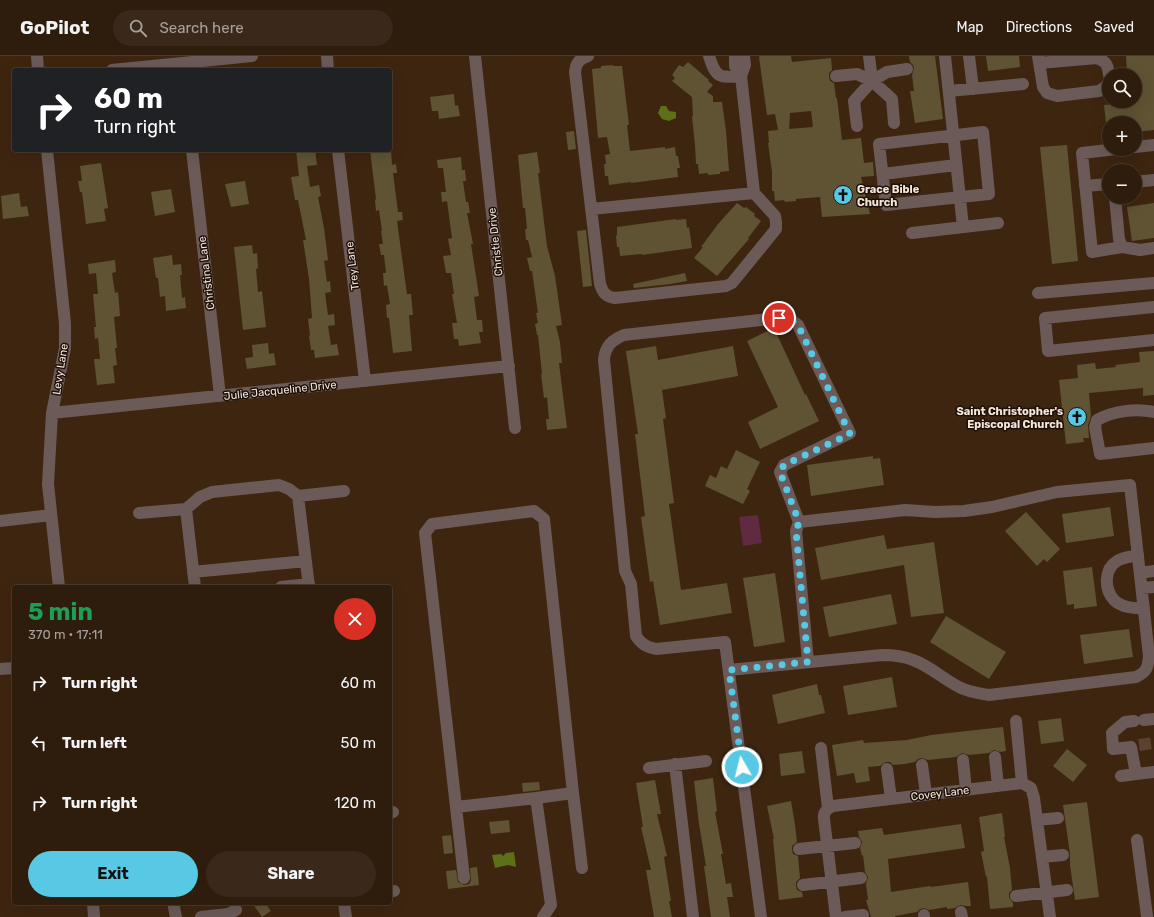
<!DOCTYPE html>
<html lang="en">
<head>
<meta charset="utf-8">
<style>
  body { margin:0; font-family:Rubik,sans-serif; background:#3a291a; color:#f1f3f6; height:100vh; display:flex; flex-direction:column; font-size:15px; white-space:nowrap }
  * { box-sizing:border-box; margin:0 }
  p { font-size:13px; color:#a7a19d }
  .icon { flex:none; width:22px; height:22px; fill:none; stroke:currentColor; stroke-width:2; stroke-linecap:round; stroke-linejoin:round }
  .map { position:relative; flex:1; overflow:hidden }
  .details { position:absolute; left:12px; top:529px; width:380px; height:320px; display:flex; flex-direction:column; background:#2e1c0c; border-radius:4px; box-shadow:0 4px 16px #0002,0 0 0 1px #493a2d }
  .details>* { flex:none }
  .banner { position:absolute; left:12px; top:12px; width:380px; height:84px; border-radius:4px; box-shadow:0 4px 16px #0002,0 0 0 1px #493a2d; background:#202124; color:#fff; overflow:hidden }
  .fabs { position:absolute; left:1102px; top:12px; display:grid; gap:8px }
  .fabs a { display:grid; place-items:center; width:40px; height:40px; border-radius:50%; background:#2e1c0c; box-shadow:0 4px 16px #0002,0 0 0 1px #493a2d; font-size:20px }
  .pin { position:absolute; display:grid; place-items:center; width:34px; height:34px; color:#fff; margin:-17px; border:2px solid #fff; border-radius:50%; box-shadow:0 1px 4px #0007 }
  .me { position:absolute; width:44px; margin:-22px; rotate:352deg; stroke-linejoin:round; filter:drop-shadow(0 0 3px #0008) }
  .turn { display:flex; align-items:center; gap:14px; height:84px; padding:0 16px; font-size:18px }
  .turn .icon { width:52px; height:52px; stroke-width:2.5 }
  .turn b { display:block; font-size:28px; line-height:34px }
  .round { display:grid; place-items:center; flex:none; width:42px; height:42px; border-radius:21px; background:#3a291a }
  .overview { display:flex; align-items:center; justify-content:space-between; height:68px; padding:0 16px }
  h1 { font-size:24px; font-weight:700; line-height:30px; color:#1e9e55 }
  .cta { display:flex; gap:8px; margin-top:auto; padding:8px 16px }
  .cta a { flex:1; height:46px; border-radius:24px; background:#58c9e4; color:#111; font-size:16px; font-weight:700; line-height:46px; text-align:center }
  .cta a+a { background:#3a291a; color:#f1f3f6 }
  ul { padding:0; list-style:none }
  li { display:flex; align-items:center; gap:12px; height:60px; padding:0 16px }
  li div { flex:1 }
  li b { display:block; font-size:15px }
  li em { font-style:normal }
  header { display:flex; align-items:center; gap:24px; box-sizing:border-box; height:56px; padding:0 20px; background:#2e1c0c; border-bottom:1px solid #493a2d }
  header strong { font-size:19px }
  nav { display:flex; gap:22px; margin-inline-start:auto; font-size:14px }
  .search { width:280px; height:36px; background:#3a291a; display:flex; align-items:center; gap:10px; box-sizing:border-box; padding:0 14px; border-radius:22px; color:#a7a19d; font-size:15px }
  .map>svg:first-child { display:block }
</style>
</head>
<body>
<header>
<strong>GoPilot</strong>
<div class="search"><svg class="icon" aria-label="search" viewBox="0 0 24 24"><circle cx="10" cy="10" r="6"/><path d="M15 15l6 6"/></svg>Search here</div>
<nav><a>Map</a><a>Directions</a><a>Saved</a></nav>
</header>
<div class="map">
<svg width="1154" height="861" viewBox="0 0 1154 861">
  <rect width="100%" height="100%" fill="#3e2510"/>
  <path fill="#602a40" d="M758,459L762,487L743,490L739,461Z"/>
  <path fill="#5d7018" d="M661,50H666L669,55L676,56V62L669,65L662,63L658,57Z
    M514,796L516,811L508,809L495,812L492,799L501,798L503,800L506,797Z"/>
  <path fill="#5f5334" fill-rule="evenodd" d="M760,0H791L792,6L831,2L832,14L829,17V21L830,25L834,27L836,42H837L842,84L861,82L864,107L873,106L874,120L861,121L870,158L822,161L820,141L796,143V145L785,146L784,144L775,145L774,135H772V116L768,87H769L768,75L778,74L775,58L767,59L759,1ZM811,55L813,71L789,73L790,57Z
    M909,0H935L943,63L915,67L910,35H914L912,19L914,12L913,9L910,6Z
    M986,0H1019L1020,11L988,15Z
    M1126,0H1154V74L1135,76V67H1106L1104,49L1135,46V19H1130L1129,17H1127Z
    M688,6L709,24L708,25L713,29L707,36L713,40V46H722L726,75L729,115L720,116V118L708,119V117L699,118L698,108H696L695,89L692,61L693,60L692,41L672,25L675,22L672,19L679,9L683,11Z
    M613,9V10H622L629,69H627L630,95L665,91V93L675,91L676,100H678L680,112H677L678,121L631,127V126L609,129L608,120H605L604,108H606L605,99L610,98L607,81L598,82L592,13L601,12V10Z
    M454,38L455,50L458,49L460,60L439,63L438,55H432L430,41Z
    M574,75L576,93L568,94L566,76Z
    M1067,89L1078,205L1052,208L1040,91Z
    M296,94H315L317,109L307,110L310,131L319,129L321,140L318,141L324,172L328,204L324,205L327,226L330,225L331,236L325,237L328,259L334,258L335,269L328,270L331,289L337,288L339,299L315,302L314,294H311L309,280L310,279L308,263L312,262L309,223L303,184H306L298,144H295L291,121L299,120Z
    M370,94H391L392,109L396,108L397,117H393L398,156H402L403,164L397,165L407,238H411L413,259H409L412,295L393,297L389,262H387L386,249L390,248L387,229L384,230L383,217H386L384,199H381L379,188H383L381,175H382L379,154L376,155L375,144L376,143Z
    M537,96L540,117H538L547,190L555,220L562,269L556,270L560,286L562,307H559L567,372L547,374L546,363H549L547,341L544,342L541,318H542L538,279H537L535,268L538,267L536,257H538L532,215H530L527,202L532,201L528,184H526L525,173H527L525,152H523L518,99Z
    M461,101L462,114H465L466,125H463L466,146H468L470,157H467L473,188H471L479,240L474,241L477,264H482L483,276H479L481,287L459,290L458,283H454L452,267H457L452,238H454L451,217H446L443,200L451,199L448,183L452,182L447,145L442,146L441,136H446L443,112H438L437,104Z
    M101,107L108,152L104,153L106,165L86,168L82,136H80L78,125H82L80,110Z
    M245,125L249,148L231,151L225,128Z
    M171,133L175,156L155,160L151,136Z
    M19,137L21,151L27,150L29,160L3,163L1,140Z
    M737,147L744,152L746,151L755,158L754,160L761,165L748,182L749,183L717,220L694,202L703,191H701L718,168Z
    M1154,147V182L1132,185L1127,151Z
    M676,163V164L686,163L687,172L689,171L692,192L642,199V198L620,200L619,191H617L616,180L617,179V171Z
    M586,174L592,230L583,231L577,175Z
    M252,189L253,198L257,197L258,212L256,213L258,236L262,235L266,271L243,274L234,191Z
    M172,199L173,209L181,208L182,219H180L182,242L185,241L186,252L166,255L165,240L160,241L158,222H156L153,202Z
    M115,204L116,216L112,217L115,237L118,236L120,260L114,261L117,292H115L117,309L113,310L115,327L97,329L94,303H100L98,282L95,283L94,271H96L93,238H98L96,217L89,218L88,208Z
    M685,217L687,225L671,228L634,232L633,228Z
    M774,272L805,339L806,338L819,365L760,393L748,366L778,351L747,285Z
    M268,287L269,298L274,297L276,309L247,313L245,302L253,301L252,289Z
    M656,290L658,304L733,290L738,320L662,334L666,362L663,363L674,447L669,448L681,534L727,527L732,557L660,569L653,525L650,526L641,461L645,460L635,378H638L626,295Z
    M1154,295V339L1143,340V332L1089,337L1091,360L1088,369L1089,382H1083L1084,386L1066,388L1059,324L1078,322L1077,309L1095,307L1096,313L1116,311L1115,309L1140,306L1139,296Z
    M736,394L760,406L747,433L750,435L743,448L705,430L710,419L716,422L721,410L727,413Z
    M873,400V403L880,402L884,429L811,440L807,409Z
    M1110,451L1114,480L1066,487L1062,458Z
    M1026,456L1060,493L1047,506L1044,503L1037,510L1005,475Z
    M884,479L887,493L934,486L944,557L911,561L904,509L821,524L815,492Z
    M1092,511L1097,550L1074,553V548L1067,549L1063,515Z
    M775,517L785,586L754,591L743,522Z
    M891,538L897,568L829,581L823,551Z
    M946,560L1006,596L989,623L930,586Z
    M1129,573L1133,601L1084,608L1080,579Z
    M892,621L897,651L848,659L843,630Z
    M817,628L819,639H821L825,657L778,668L772,639Z
    M1061,662L1064,685L1041,688L1038,665Z
    M1003,671L1006,695L1000,696L994,694L989,697L969,699L962,697L956,701L928,704L921,702L918,703L915,706L904,708L893,709L890,706H886L880,710L868,711L870,725L856,727L854,717L837,720L832,689L863,684L864,687L907,684L931,679Z
    M1067,693L1087,709L1073,726L1053,710Z
    M802,695L805,717L781,720L779,698Z
    M713,722L717,755L715,756L723,798H721L726,828L731,827L733,841H727L730,861H711L704,810H706L699,768L694,725Z
    M655,724L661,758H657L667,800L664,801L671,845H669L672,861H654L646,814H651L641,771H643L636,727Z
    M539,726L540,734L523,736L522,727Z
    M791,745L795,769L797,786L792,790V794L793,798L798,800L800,822L796,826V830L797,834L802,836L803,841L779,844L773,783H774L767,750Z
    M1087,746L1099,841L1075,844L1070,809V798L1063,749Z
    M1002,757L1005,781H1004L1010,812L1012,834L1009,837V841L1013,847V851L990,853L987,820L986,821L981,796L984,795L979,761Z
    M509,764L510,776L491,778L489,766Z
    M961,768L965,792L888,803L891,836L930,830L931,831L968,826L971,850H966L960,849L955,852L947,853V851L929,854L924,852L920,853L917,856L895,860V861H871L866,844H868L866,828L868,821L865,816L863,799L862,800L860,792L862,786L859,781L858,775L882,772L884,779Z
    M451,779L453,797L444,798L442,780Z
    M477,811L479,829L448,833L446,815L456,814L458,826L464,829L469,828L471,825L470,812Z
    M252,847H265L271,855L262,861Z"/>
  <g fill="none" stroke-linecap="round" stroke-linejoin="round">
    <path stroke="#5a422e" stroke-width="12" stroke-dasharray="12 6" stroke-linecap="butt" d="M1139,689L1154,687"/>
    <path stroke="#6b5a58" stroke-width="12" d="M37,0L38,14
      M327,0L328,14
      M475,0L515,372
      M588,0C579,3 576,7 575,16L600,228C603,237 606,241 615,242L726,230L732,227L776,173V166L775,160L754,137L741,20L735,10V0
      M709,0C716,22 719,22 741,20
      M869,0L872,25
      M945,0L963,171
      M969,0L973,33
      M1038,0L1043,31L1047,37L1057,40L1099,35L1105,31L1109,26
      M1039,7L1097,2C1106,5 1108,9 1109,19
      M112,14L252,0
      M741,20L745,9L744,0
      M836,20L857,18L872,25L892,43L894,67
      M949,35L1023,28
      M857,70L854,45L872,25L887,16L907,13
      M983,76L989,138L886,149L879,88Z
      M1135,91L1154,89
      M1116,93L1082,97L1092,196L1122,191
      M47,94L65,267V292L52,357L48,428L59,531
      M192,94L220,340
      M338,94L365,325
      M883,118L956,109
      M1135,126L1154,124
      M1085,130L1109,128
      M1115,141L1119,183L1122,191L1140,194L1154,192
      M591,153L754,137
      M912,177L998,167
      M1038,237L1154,227
      M1154,251L1045,262L1048,295L1154,284
      M1154,356C1136,352 1113,355 1097,364L1095,371L1100,398L1154,392
      M52,357L509,310
      M298,440L344,435
      M139,457L186,453
      M0,465L51,459
      M1138,499C1132,501 1123,501 1117,505C1104,513 1104,533 1114,544C1121,551 1134,553 1144,552
      M193,516L306,505
      M1140,517L1154,515
      M195,531L186,453L200,441L212,436L279,429L289,433L298,440L309,531
      M281,531L309,528
      M1142,532L1154,531
      M0,613L14,612
      M729,614L882,599C892,599 903,600 913,604C930,610 943,623 959,631C968,636 978,637 989,639L1136,621C1147,616 1148,611 1149,600L1130,429L1057,436L992,451L964,455L935,456L905,454L799,466
      M1144,664L1154,663
      M1016,665L1022,727
      M1134,665L1125,666L1112,677L1113,693L1131,691L1136,718L1154,716
      M821,692L828,752
      M995,701L998,730
      M963,704L966,734
      M675,708L693,861
      M922,709L926,738
      M649,712L706,705
      M887,713L891,743
      M1121,720L1136,718
      M536,742L573,737
      M456,751L425,477L432,468L534,455L544,463L573,737L582,812
      M390,757L393,756
      M1037,764L1058,762
      M1137,784L1147,860
      M799,793L855,787
      M1042,801L1063,799
      M464,822L456,751L536,742L551,849L543,861
      M803,829L861,822
      M390,836L394,835
      M1016,840L1067,834
      M93,847L94,861
      M344,847L346,861
      M174,851L176,861
      M961,856L962,861
      M924,859V861
      M201,861L228,858L236,854
      M761,861L725,586L656,593C647,591 642,589 636,580L631,528L625,515L604,304C605,290 612,284 624,279L779,262C787,262 792,263 798,269L850,377L784,409L780,416L799,466L796,475L808,606
      M836,861L824,763C823,756 827,753 833,750L1022,727L1031,732L1034,742L1050,861
      M845,861L863,859"/>
  </g>
  <g fill="none" stroke-linecap="round" stroke-linejoin="round">
    <path stroke="#58c9e4" stroke-width="7" stroke-dasharray="0 12.6" d="M742,711L729,614L808,606L796,475L799,466L780,416L784,409L850,378L798,269C792,263 787,262 779,262"/>
  </g>
  <defs>
    <symbol id="church-disc" viewBox="-11 -11 22 22"><circle r="9.5" fill="#58c9e4" stroke="#1c1109"/><path d="M-1.2-6h2.4v3.5h3.3v2.4h-3.3V6h-2.4V-.1h-3.3v-2.4h3.3Z" fill="#111"/></symbol>
  </defs>
  <g fill-rule="evenodd">
    <use href="#church-disc" x="832" y="128" width="22" height="22"/>
    <use href="#church-disc" x="1066" y="350" width="22" height="22"/>
  </g>
  <g text-anchor="middle" stroke-width="3" stroke-linejoin="round" paint-order="stroke">
    <g font-size="11" font-weight="bold" fill="#f6e5d9" stroke="#1c1109" text-anchor="start">
      <text x="857" y="137">Grace Bible<tspan x="857" dy="13">Church</tspan></text>
      <text x="1063" y="359" text-anchor="end">Saint Christopher's<tspan x="1063" dy="13">Episcopal Church</tspan></text>
    </g>
    <g font-size="11" fill="#f6e5d9" stroke="#1c1109">
      <text transform="translate(495 186) rotate(-96)" y="4">Christie Drive</text>
      <text transform="translate(352 210) rotate(-97)" y="4">Trey Lane</text>
      <text transform="translate(206 217) rotate(-97)" y="4">Christina Lane</text>
      <text transform="translate(60 313) rotate(-81)" y="4">Levy Lane</text>
      <text transform="translate(280 334) rotate(-6)" y="4">Julie Jacqueline Drive</text>
      <text transform="translate(940 737) rotate(-7)" y="4">Covey Lane</text>
    </g>
  </g>
</svg>
<div class="fabs">
<a><svg class="icon" aria-label="search" viewBox="0 0 24 24"><circle cx="10" cy="10" r="6"/><path d="M15 15l6 6"/></svg></a>
<a>+</a>
<a>−</a>
</div>
<div class="pin" style="left:779px;top:262px;background:#d93025"><svg class="icon" aria-label="arrive" viewBox="0 0 24 24"><path d="M6 21V4h12l-3 4 3 4H6"/></svg></div>
<svg class="me" style="left:742px;top:711px" viewBox="-20 -20 40 40"><circle r="17" fill="#58c9e4" stroke="#fff" stroke-width="3"/><path d="M0-11L8 9 0 5-8 9z" fill="#fff"/></svg>
<div class="banner">
<div class="turn"><svg class="icon" aria-label="right" viewBox="0 0 24 24"><path d="M7 20v-9h11M14 6l5 5-5 5"/></svg><div><b>60 m</b>Turn right</div></div>
</div>
<section class="details">
<div class="overview"><div><h1>5 min</h1><p>370 m · 17:11</p></div><a class="round" style="background:#d93025;color:#fff"><svg class="icon" aria-label="close" viewBox="0 0 24 24"><path d="M6 6l12 12M18 6L6 18"/></svg></a></div>
<ul>
<li><svg class="icon" aria-label="right" viewBox="0 0 24 24"><path d="M7 20v-9h11M14 6l5 5-5 5"/></svg><div><b>Turn right</b></div><em>60 m</em></li>
<li><svg class="icon" aria-label="left" viewBox="0 0 24 24"><path d="M17 20v-9H6M10 6l-5 5 5 5"/></svg><div><b>Turn left</b></div><em>50 m</em></li>
<li><svg class="icon" aria-label="right" viewBox="0 0 24 24"><path d="M7 20v-9h11M14 6l5 5-5 5"/></svg><div><b>Turn right</b></div><em>120 m</em></li>
</ul>
<div class="cta"><a>Exit</a><a>Share</a></div>
</section>
</div>
</body>
</html>
